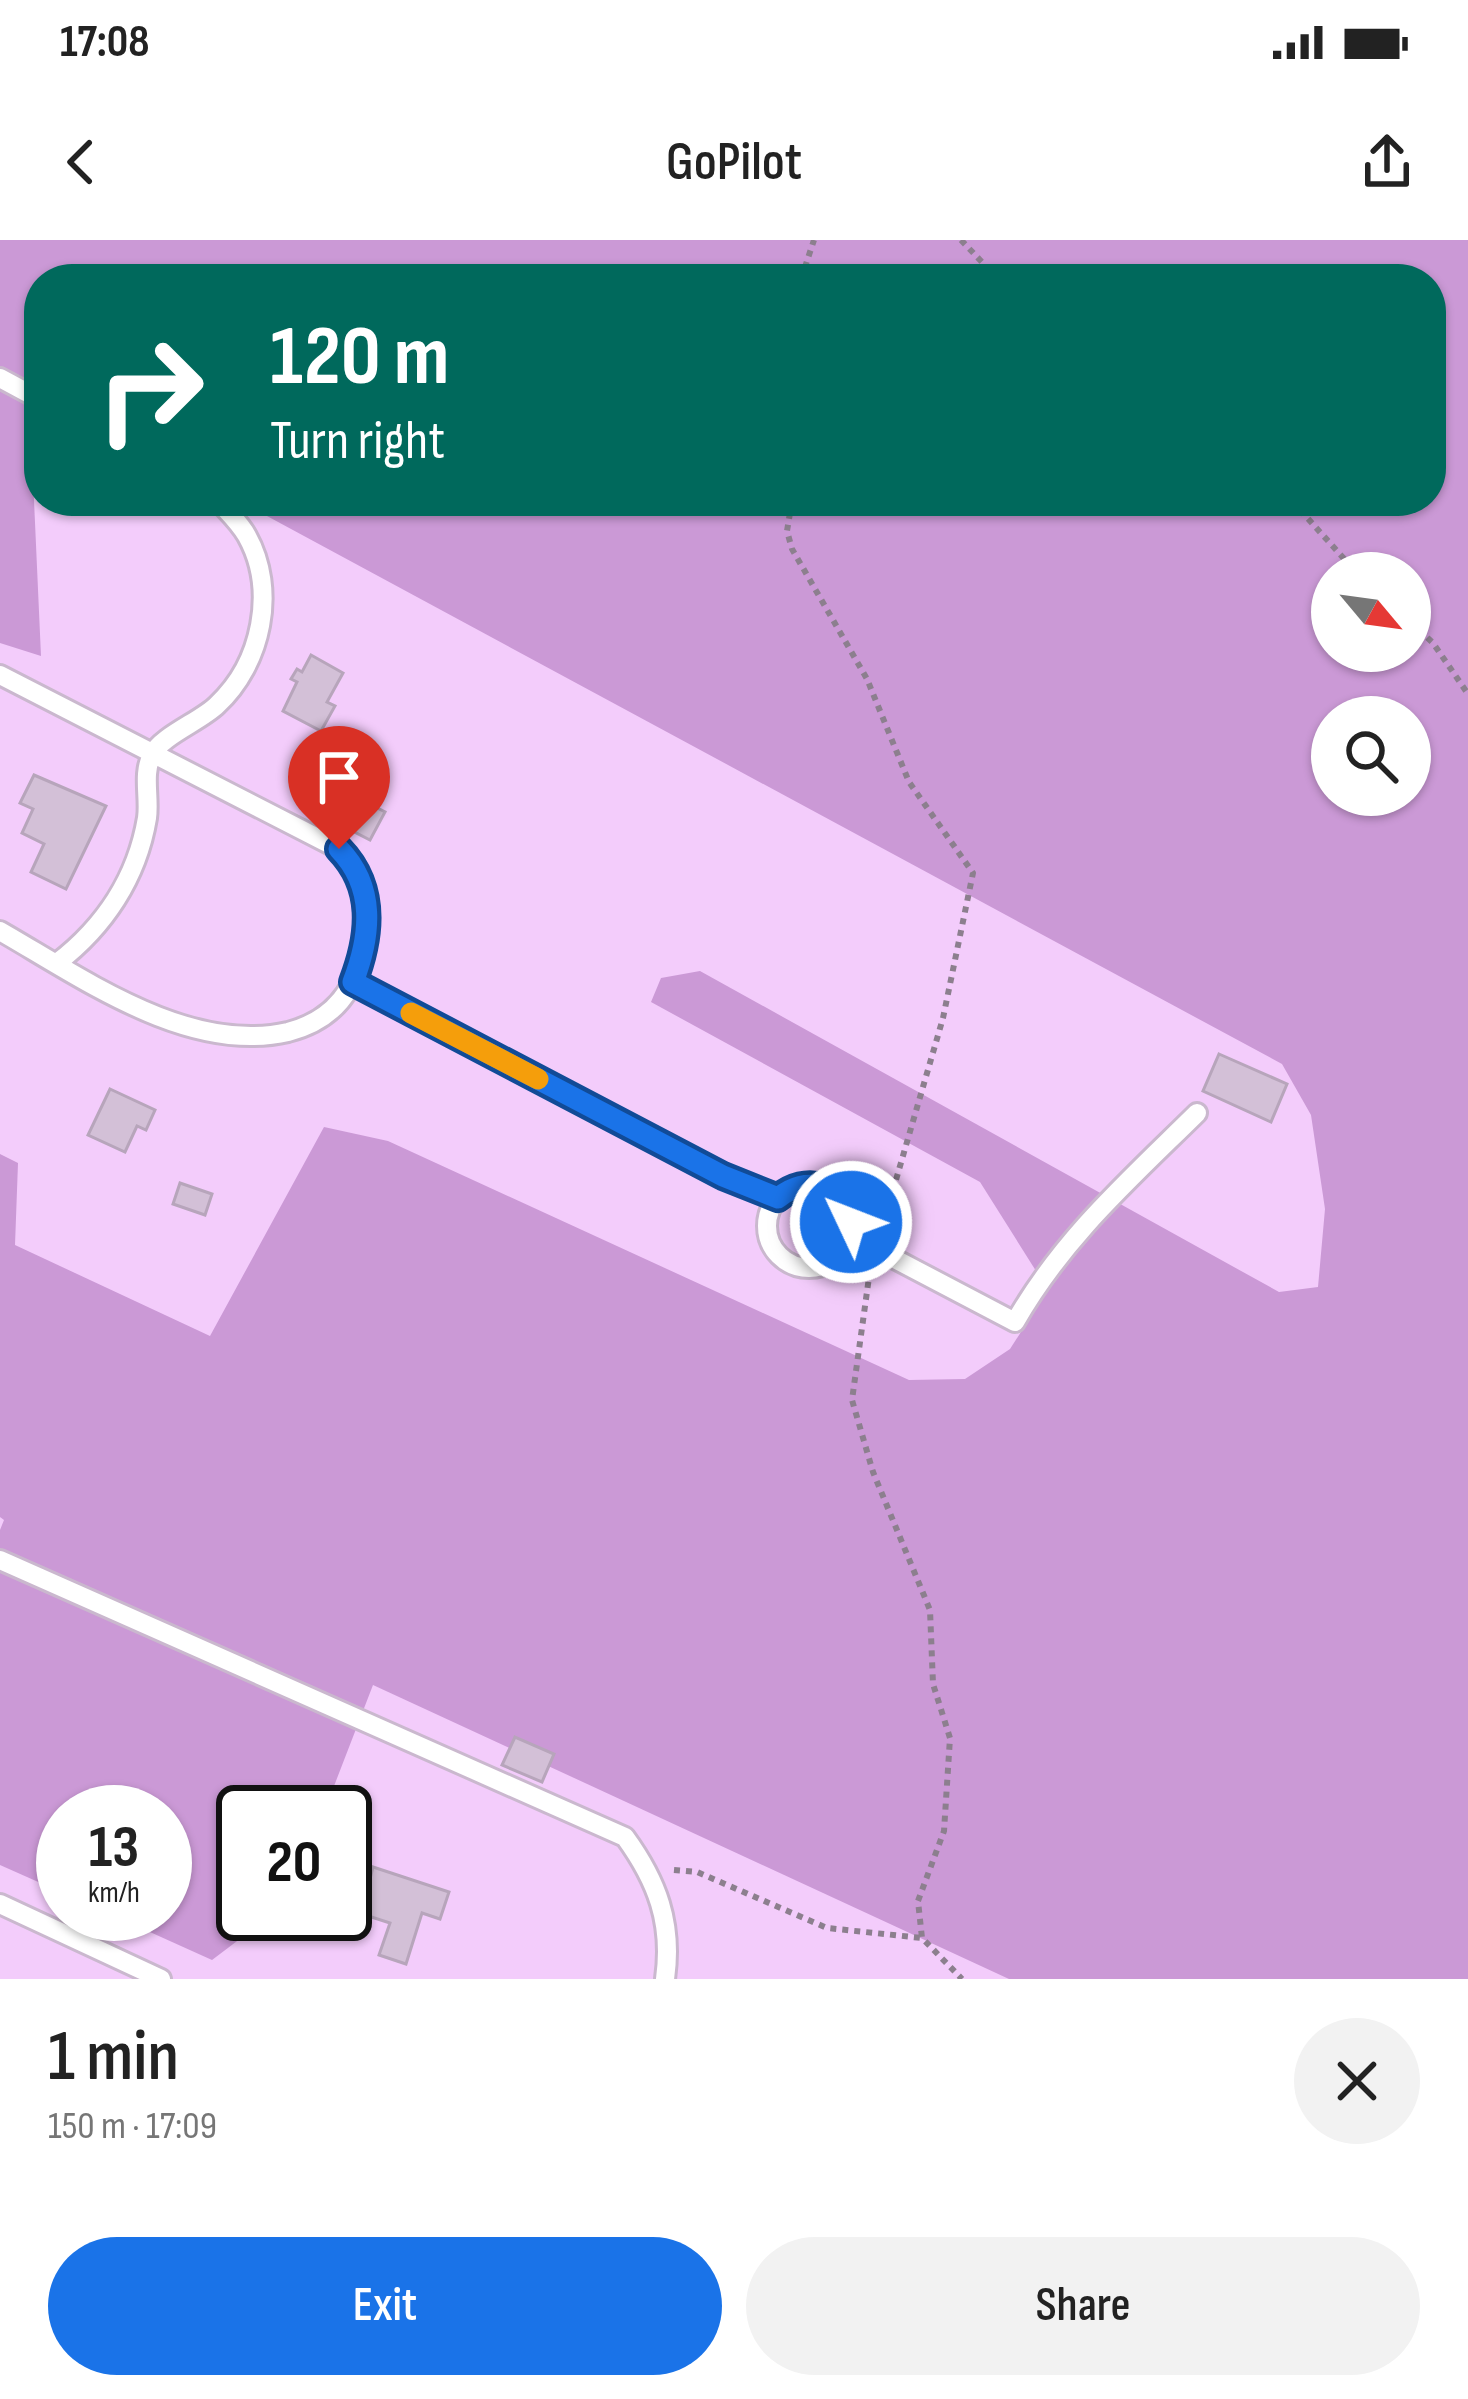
<!DOCTYPE html>
<html lang="en">
<head>
<meta charset="utf-8">
<style>
  body { margin:0; font-family:"Sofia Sans Condensed",sans-serif; background:#f2f2f2; color:#222; height:100vh; display:flex; flex-direction:column; font-size:45px; white-space:nowrap }
  * { box-sizing:border-box; margin:0 }
  p { font-size:39px; color:#767676 }
  .icon { flex:none; width:66px; height:66px; fill:none; stroke:currentColor; stroke-width:2; stroke-linecap:round; stroke-linejoin:round }
  .map { position:relative; height:1739px; overflow:hidden }
  .sheet { display:flex; flex-direction:column; background:#fff; flex:1 }
  .sheet>* { flex:none }
  .hud { position:absolute; left:24px; top:24px; width:1422px; height:252px; border-radius:48px; box-shadow:0 3px 9px #0004; background:#00695c; color:#fff; overflow:hidden }
  .needle { width:78px; rotate:119deg }
  .buttons { position:absolute; left:1311px; top:312px; display:grid; gap:24px }
  .buttons a { display:grid; place-items:center; width:120px; height:120px; border-radius:50%; background:#fff; box-shadow:0 3px 9px #0004; font-size:60px }
  .speed { position:absolute; left:36px; top:1545px; display:flex; gap:24px; font-size:60px; font-weight:700; text-align:center }
  .speed>* { display:grid; place-content:center; width:156px; height:156px; border-radius:50%; background:#fff; box-shadow:0 3px 9px #0004; line-height:1 }
  .speed small { font-size:30px; font-weight:400 }
  .speed .limit { border:6px solid #111; border-radius:18px; background:#fff; color:#111 }
  .pin { position:absolute; display:grid; place-items:center; width:102px; height:102px; color:#fff; margin:-123px -51px; border-radius:50% 50% 50% 0; rotate:-45deg; box-shadow:0 0 12px #0007 }
  .pin .icon { rotate:45deg }
  .me { position:absolute; width:132px; margin:-66px; rotate:313deg; stroke-linejoin:round; filter:drop-shadow(0 0 9px #0008) }
  .turn { display:flex; align-items:center; gap:42px; height:252px; padding:0 48px; font-size:54px }
  .turn .icon { width:156px; height:156px; stroke-width:2.5 }
  .turn b { display:block; font-size:84px; line-height:102px }
  .round { display:grid; place-items:center; flex:none; width:126px; height:126px; border-radius:63px; background:#f2f2f2 }
  .head { display:flex; align-items:center; justify-content:space-between; height:204px; padding:0 48px }
  h1 { font-size:72px; font-weight:600; line-height:90px }
  .primary-button { display:flex; gap:24px; margin-top:auto; padding:24px 48px }
  .primary-button a { flex:1; height:138px; border-radius:72px; background:#1a73e8; color:#fff; font-size:48px; font-weight:600; line-height:138px; text-align:center }
  .primary-button a+a { background:#f2f2f2; color:#222 }
  .status { display:flex; justify-content:space-between; align-items:center; height:84px; padding:0 60px; background:#fff; direction:ltr }
  .status svg { height:33px; fill:currentColor }
  header { display:flex; justify-content:space-between; align-items:center; height:156px; padding:0 48px; background:#fff; font-size:54px; font-weight:600 }
  .map>svg:first-child { display:block }
</style>
</head>
<body>
<div class="status"><b>17:08</b><svg viewBox="0 0 49 12"><path d="M0 12V9h3v3zM5 12V6h3v6zM10 12V3h3v9zM15 12V0h3v12zM26 1h20v11H26zM47 4h2v5h-2z"/></svg></div>
<header><svg class="icon" aria-label="back" viewBox="0 0 24 24"><path d="M15 5l-7 7 7 7"/></svg>GoPilot<svg class="icon" aria-label="share" viewBox="0 0 24 24"><path d="M12 15V3M7 8l5-5 5 5M5 13v7h14v-7"/></svg></header>
<div class="map">
<svg width="1468" height="1739" viewBox="0 0 1468 1739">
  <rect width="100%" height="100%" fill="#f7e4fb"/>
  <path fill="#f3ccfb" fill-rule="evenodd" d="M0,0H1468V1739H0ZM39,39H1431V261H39ZM1332,333H1410V411H1332ZM1332,477H1410V555H1332ZM63,1572H165V1674H63ZM243,1572H345V1674H243Z"/>
  <path fill="#cb99d6" fill-rule="evenodd" d="M0,0H1468V1739H1009L373,1445L324,1572H243V1674H265L257,1686L212,1720L110,1674H165V1572H63V1653L0,1625V1290L4,1280L0,1277V914L18,923L15,1005L210,1096L324,887L388,901L909,1140L965,1139L1010,1109L1048,1050L980,942L651,762L661,738L700,731L1279,1052L1318,1047L1325,969L1311,875L1282,824L239,261H1431V39H39V153L29,149L41,416L0,403ZM1332,333H1410V411H1332ZM1332,477H1410V555H1332Z"/>
  <path fill="#d3c0d7" stroke="#b7a5bb" stroke-width="3" d="M311,415L343,433L327,462L335,466L321,491L283,471L297,442L291,439L297,429L302,432Z
    M34,535L106,566L66,649L31,632L44,604L22,593L33,569L20,563Z
    M356,557L385,572L370,600L341,585Z
    M1219,814L1287,844L1271,882L1203,851Z
    M110,849L155,870L146,890L137,886L125,912L88,895Z
    M180,943L212,954L205,975L173,964Z
    M515,1497L554,1514L542,1542L502,1525Z
    M373,1627L449,1652L440,1679L422,1673L406,1724L379,1715L390,1683L359,1673L361,1667L350,1664L361,1632L371,1635Z"/>
  <g fill="none" stroke-linecap="round" stroke-linejoin="round">
    <defs>
      <path id="service" d="M0,138L39,159
        M0,435L339,609C370,641 371,676 361,719C351,758 327,782 288,792C189,815 82,738 0,691
        M57,723C104,687 137,638 147,578C150,558 142,534 152,515C161,496 201,481 217,465C262,423 277,350 247,296C240,283 228,272 218,261
        M353,742L723,936L778,958
        M767 986a42 42 0 1 1 84 0a42 42 0 1 1-84 0Z
        M851,996L1015,1082C1063,998 1129,940 1197,873
        M0,1320L625,1597C657,1641 673,1683 665,1739
        M0,1664L161,1739"/>
    </defs>
    <use href="#service" stroke="#cab8ce" stroke-width="24"/>
    <path stroke="#8c7f8e" stroke-width="6" stroke-dasharray="6 6" stroke-linecap="butt" d="M961,0L998,39
      M801,39L814,0
      M792,261L787,291L792,309L867,439L909,542L973,633L943,778L882,988
      M1292,261L1357,333
      M1410,381L1433,403L1468,454
      M870,1030L852,1160L873,1232L930,1370L933,1444L950,1498L944,1591L918,1661L922,1698L962,1739
      M674,1630L697,1632L827,1688L922,1698"/>
    <use href="#service" stroke="#fff" stroke-width="18"/>
  </g>
  <g fill="none" stroke-linecap="round" stroke-linejoin="round">
    <defs>
      <path id="route" d="M339,609C376,647 371,695 353,742L723,936L778,958C807,934 841,945 851,982"/>
    </defs>
    <use href="#route" stroke="#114b97" stroke-width="30"/>
    <use href="#route" stroke="#1a73e8" stroke-width="21"/>
    <path stroke="#f59e0b" stroke-width="21" d="M411,773L538,839"/>
  </g>
</svg>
<div class="buttons">
<a><svg class="needle" viewBox="-14 -14 28 28"><path d="M0-13l5 13h-10z" fill="#e53935"/><path d="M0 13l5-13h-10z" fill="#767676"/></svg></a>
<a><svg class="icon" aria-label="search" viewBox="0 0 24 24"><circle cx="10" cy="10" r="6"/><path d="M15 15l6 6"/></svg></a>
</div>
<div class="speed"><div>13<small>km/h</small></div><div class="limit">20</div></div>
<div class="pin" style="left:339px;top:609px;background:#d93025"><svg class="icon" aria-label="arrive" viewBox="0 0 24 24"><path d="M6 21V4h12l-3 4 3 4H6"/></svg></div>
<svg class="me" style="left:851px;top:982px" viewBox="-20 -20 40 40"><circle r="17" fill="#1a73e8" stroke="#fff" stroke-width="3"/><path d="M0-11L8 9 0 5-8 9z" fill="#fff"/></svg>
<div class="hud">
<div class="turn"><svg class="icon" aria-label="right" viewBox="0 0 24 24"><path d="M7 20v-9h11M14 6l5 5-5 5"/></svg><div><b>120 m</b>Turn right</div></div>
</div>
</div>
<section class="sheet">
<div class="head"><div><h1>1 min</h1><p>150 m · 17:09</p></div><a class="round"><svg class="icon" aria-label="close" viewBox="0 0 24 24"><path d="M6 6l12 12M18 6L6 18"/></svg></a></div>
<div class="primary-button"><a>Exit</a><a>Share</a></div>
</section>
</body>
</html>
